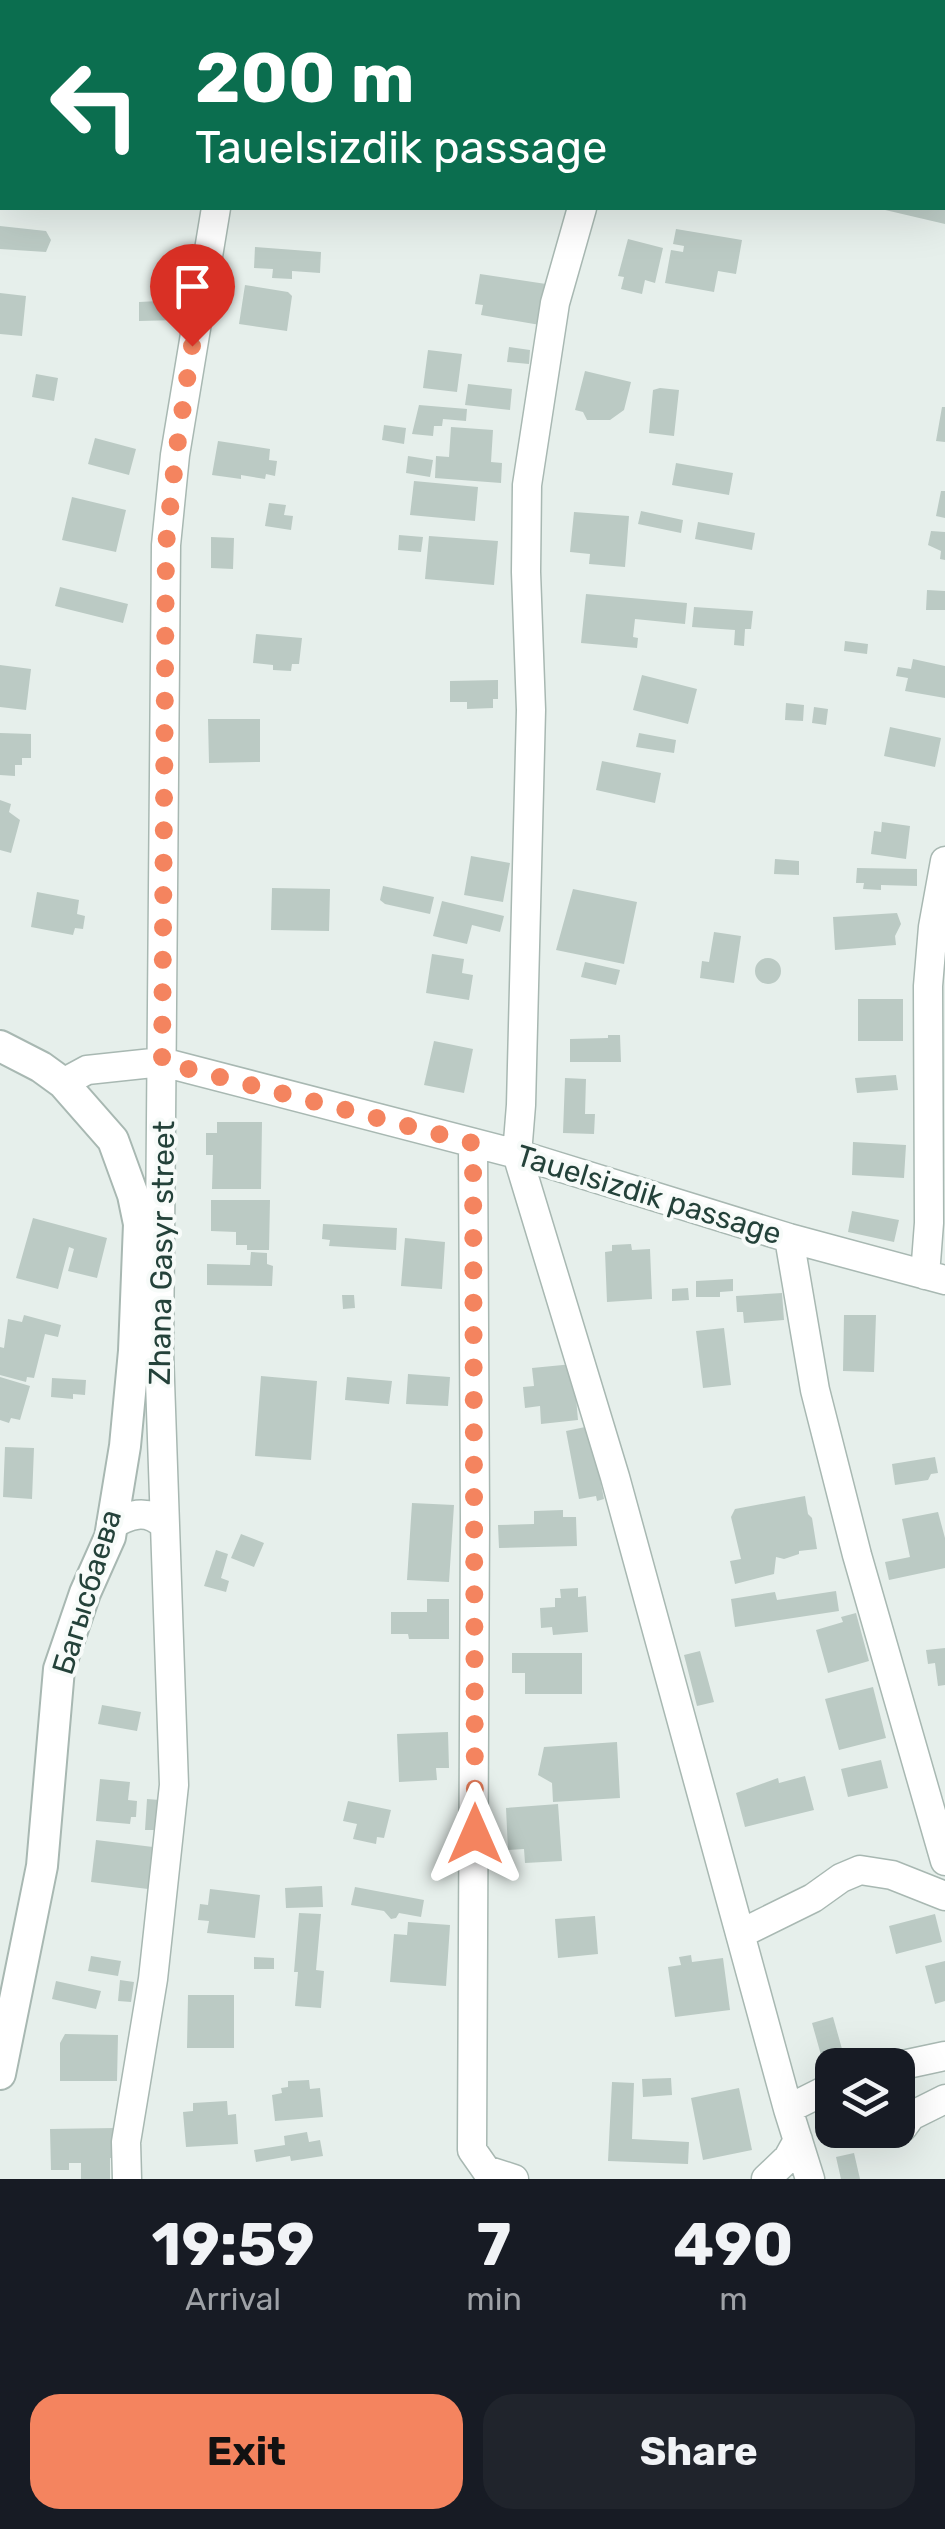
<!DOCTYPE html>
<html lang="en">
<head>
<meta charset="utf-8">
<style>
  body { margin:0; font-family:Rubik,sans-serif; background:#20242c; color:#f1f3f6; height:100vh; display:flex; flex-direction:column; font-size:38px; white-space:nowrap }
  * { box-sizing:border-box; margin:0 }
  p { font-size:32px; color:#9ea1a6 }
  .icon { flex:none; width:55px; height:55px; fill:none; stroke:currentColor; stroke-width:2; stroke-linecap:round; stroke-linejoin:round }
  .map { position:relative; height:2179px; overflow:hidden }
  .side { display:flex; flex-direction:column; background:#171b24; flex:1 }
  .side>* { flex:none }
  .top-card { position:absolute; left:0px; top:0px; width:945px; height:210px; box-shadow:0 10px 40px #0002; background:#0b6e4f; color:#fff; overflow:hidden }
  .buttons { position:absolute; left:815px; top:2048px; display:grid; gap:20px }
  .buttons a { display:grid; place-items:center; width:100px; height:100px; border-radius:20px; background:#171b24; box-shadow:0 10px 40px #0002; font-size:50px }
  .pin { position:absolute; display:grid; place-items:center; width:85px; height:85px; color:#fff; margin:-102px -42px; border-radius:50% 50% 50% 0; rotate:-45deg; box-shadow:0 0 10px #0007 }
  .pin .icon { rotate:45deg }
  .me { position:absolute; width:110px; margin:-55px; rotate:0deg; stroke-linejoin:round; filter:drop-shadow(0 0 8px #0008) }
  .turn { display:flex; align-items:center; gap:35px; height:210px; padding:0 30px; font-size:45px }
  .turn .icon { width:130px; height:130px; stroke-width:2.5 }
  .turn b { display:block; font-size:70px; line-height:85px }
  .eta { display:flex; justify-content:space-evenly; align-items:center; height:170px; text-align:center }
  .eta b { font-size:60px; font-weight:700; line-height:70px }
  .button { display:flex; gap:20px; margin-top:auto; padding:20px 30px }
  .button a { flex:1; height:115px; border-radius:30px; background:#f4845f; color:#111; font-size:40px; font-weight:700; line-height:115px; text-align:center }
  .button a+a { background:#20242c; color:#f1f3f6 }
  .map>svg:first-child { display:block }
</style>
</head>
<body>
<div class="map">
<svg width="945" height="2179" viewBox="0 0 945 2179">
  <rect width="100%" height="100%" fill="#e6efeb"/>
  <path fill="#bfe0c8" d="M0,0H183V2H2V136Z"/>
  <path fill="#bbcac4" d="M881,208H945V224L881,209Z
    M0,226L46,231L51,240L46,252L0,249Z
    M676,229L742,240L736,274L718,271L714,292L665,283L671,250L683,252L684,246L673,244Z
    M628,239L663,248L655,283L645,280L642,294L621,289L624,277L618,276Z
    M255,247L321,252L320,273L292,271V279L272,278L273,269L254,268Z
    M480,274L546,284L540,325L481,315L483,305L475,304Z
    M245,285L288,292L292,296L287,331L239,324Z
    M0,293L26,296L22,336L0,334Z
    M177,300L178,320L139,321V302Z
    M509,347L530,350L529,364L507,362Z
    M428,350L462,354L457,392L423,388Z
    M585,371L631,382L624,410L610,420H587L583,412L575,410Z
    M36,374L58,378L54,401L32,397Z
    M468,384L512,389L510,410L465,405Z
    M660,388L679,390L674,436L649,433L653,390Z
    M419,405L467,409L466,421L443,419L442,426H434L433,436L412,434Z
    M942,407H945V442L936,441Z
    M384,425L406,428L404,444L382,440Z
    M451,427L493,430L491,462L502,463L501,483L435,478L436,456L449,457Z
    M95,438L136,449L129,475L88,464Z
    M218,441L270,449L269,460L277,461L275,476L266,474L265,479L241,475V479L212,475Z
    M408,456L433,460L430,477L406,473Z
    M676,463L733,473L729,495L672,485Z
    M414,481L478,487L475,521L410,515Z
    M941,491H945V518L936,516Z
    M72,497L126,510L116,552L62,540Z
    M269,503L286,505L284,515L293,516L291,530L265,526Z
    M641,511L683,520L681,533L638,524Z
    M574,512L629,516L625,567L589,564L590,554L570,552Z
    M698,522L755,533L752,550L695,539Z
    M931,531L945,532V560L940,559L941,551L928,545Z
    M399,535L423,537L421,552L398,550Z
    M429,536L498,541L494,585L425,579Z
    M211,537L234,538L233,569L211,568Z
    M60,587L128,604L123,623L55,606Z
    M927,590L945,591V610H926Z
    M586,594L687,603L685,624L635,619L633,637L638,638L637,648L581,643Z
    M694,607L753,611L751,629H745L744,646L734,645L735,630L692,627Z
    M256,634L302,638L299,664H292L291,671L273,670V665L253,663Z
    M845,641L868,644L867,654L844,651Z
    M913,659L945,666V698L905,691L908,678L896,676L898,667L911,669Z
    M0,665L31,669L26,710L0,707Z
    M642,675L697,689L688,724L633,710Z
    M498,680V699H493V708L467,709V702H450V681Z
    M786,703L804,705L803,721L785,720Z
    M814,707L828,709L826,725L812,723Z
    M208,719H260V762L209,763Z
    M890,727L941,738L935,767L884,756Z
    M0,733L31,734V758H22V765H15V776L0,775Z
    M639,733L676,740L674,753L636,747Z
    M602,761L661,773L655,803L596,790Z
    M0,800L11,804L9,812L20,820L11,853L0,850Z
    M882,822L910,826L906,859L871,854L874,831L881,832Z
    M471,856L510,863L503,902L464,895Z
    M775,859L799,861V875L774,874Z
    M857,868L917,869V886L881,885V890L863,889L864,883H856Z
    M383,886L434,897L430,914L385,904L380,900Z
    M272,888L330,889L329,931L271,930Z
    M573,889L637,902L624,964L556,950Z
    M37,892L79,900L77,914L85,916L83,929L75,928L73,935L31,927Z
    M442,901L504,916L500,932L472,925L467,944L433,936Z
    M897,913L901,924L895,936L896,945L835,950L833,917Z
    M714,932L741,936L734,983L700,978L702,961L709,962Z
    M432,954L464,959L462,973L473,975L469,1000L426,993Z
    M755 971a13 13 0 1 1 26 0a13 13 0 1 1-26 0Z
    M585,962L620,970L616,985L581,977Z
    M858,999H903V1041H858Z
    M608,1035H620L621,1062H570V1039L608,1038Z
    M434,1041L473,1049L464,1093L424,1085Z
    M896,1075L898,1090L857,1093L855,1078Z
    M565,1078L586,1079L585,1114H595L594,1134L563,1133Z
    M217,1122H262L261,1189H212L213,1155H206V1133H217Z
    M853,1142L906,1145L904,1178L852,1175Z
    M211,1200H270L269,1250H247V1245H236V1232L211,1231Z
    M852,1211L899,1220L894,1242L848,1232Z
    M33,1218L107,1238L97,1278L68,1271L74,1249L69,1247L58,1289L16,1278Z
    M323,1224L397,1228L396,1250L329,1246L330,1240L322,1239Z
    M405,1238L445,1242L442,1289L401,1286Z
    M631,1244L632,1250L650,1249L652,1299L607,1302L605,1252L612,1251V1245Z
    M251,1252L267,1253V1264L273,1266L272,1286L207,1285V1264L250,1265Z
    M733,1279V1291L720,1292V1297H696V1281Z
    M688,1288L689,1300L672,1301V1289Z
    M782,1293L784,1320L744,1323L743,1312H737L736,1296Z
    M342,1295H354L355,1308L343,1309Z
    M24,1315L61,1325L58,1337L45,1334L34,1378L27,1377L26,1382L0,1375V1347L4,1348L8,1319L22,1322Z
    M844,1315H876L874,1372L843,1371Z
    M724,1328L731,1385L703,1388L696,1331Z
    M573,1364L578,1420L541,1424L540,1406L525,1408L523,1387L534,1386L532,1368Z
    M408,1374L450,1377L448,1406L406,1404Z
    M261,1376L317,1381L311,1460L255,1456Z
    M0,1377L30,1386L20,1420L11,1418L9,1423L0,1420Z
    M347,1377L392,1381L389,1404L345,1400Z
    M52,1378L86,1380L85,1395L73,1394V1399L51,1397Z
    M590,1426L604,1499L597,1501L596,1496L579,1499L566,1431Z
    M5,1447L34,1448L32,1499L3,1497Z
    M935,1457L938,1473L931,1474L928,1480L895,1485L892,1464Z
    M805,1496L808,1514L812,1518L817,1549L799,1551V1554L784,1559L776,1557L774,1574L735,1584L730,1561L741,1559L731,1517L735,1509Z
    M412,1503L454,1505L449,1582L407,1580Z
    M563,1510V1517H576L577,1546L499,1548L498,1525L534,1524V1511Z
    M938,1512L945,1538V1568L889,1580L885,1562L910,1557L902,1519Z
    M241,1534L264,1543L254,1567L231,1558Z
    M216,1550L228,1554L221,1578L229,1581L226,1592L204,1586Z
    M578,1588V1597L586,1596L588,1632L553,1635L552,1627L541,1628L540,1608L555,1607V1598H561L560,1589Z
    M836,1591L839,1611L735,1627L731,1599L775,1592L777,1600Z
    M427,1599H449V1639H409L408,1634H391V1612H427Z
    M856,1613L869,1661L828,1673L816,1630L843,1622L841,1617Z
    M945,1648V1685L938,1686L935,1663L928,1664L926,1650Z
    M700,1651L714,1702L697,1706L684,1655Z
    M512,1653H582V1694H525V1673H512Z
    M873,1687L886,1738L839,1750L825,1699Z
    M102,1705L141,1712L137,1731L98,1724Z
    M448,1732L449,1768H436L437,1780L399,1782L397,1734Z
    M617,1742L620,1798L553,1802L552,1783L538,1775L544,1747Z
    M881,1760L888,1788L848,1797L841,1769Z
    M805,1776L814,1810L745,1827L736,1793L778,1778L779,1783Z
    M100,1779L130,1782L128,1800L137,1801L136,1817H131L130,1824L96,1821Z
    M147,1799L160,1800L159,1830H145Z
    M348,1801L391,1810L384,1838L377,1837L376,1844L353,1839L357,1824L343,1821Z
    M558,1804L562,1861L525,1863L524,1849L508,1850L506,1808Z
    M96,1840L153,1847L148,1889L91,1882Z
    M322,1886L323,1907L286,1908L285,1888Z
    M355,1887L424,1900L421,1917L399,1913L396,1918L391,1919L384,1911L351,1905Z
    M210,1889L260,1895L255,1938L207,1933L209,1921L198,1920L200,1904L208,1905Z
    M299,1913L321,1914L316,1970L324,1971L321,2008L295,2006L298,1972H294Z
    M935,1914L942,1942L896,1954L889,1926Z
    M595,1916L598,1954L558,1958L555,1919Z
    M408,1922L450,1925L446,1986L390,1982L394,1934L407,1935Z
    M691,1955L692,1962L723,1958L730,2010L675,2017L668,1967L681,1965L679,1957Z
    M91,1956L121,1961L118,1976L88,1971Z
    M254,1957L274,1958V1969H254Z
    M945,1961V2001L935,2004L925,1966Z
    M120,1980L134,1982L131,2002L118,2001Z
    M56,1981L101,1991L96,2009L52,1999Z
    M188,1995H234V2048H187Z
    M833,2017L842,2049L821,2055L812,2023Z
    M65,2034L118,2035L117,2081H60V2043Z
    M671,2078L672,2095L643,2097L642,2079Z
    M309,2080L310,2089L320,2088L323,2117L275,2121L272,2095L282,2093L281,2088L288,2087V2081Z
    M612,2082L634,2083L632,2139L689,2142L688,2164L608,2161Z
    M739,2088L752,2150L703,2160L691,2098Z
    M227,2101L228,2115L236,2114L238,2144L186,2147L183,2112L193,2111V2103Z
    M832,2110V2130H854L855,2136L830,2141L825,2112Z
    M116,2128V2158H110V2179H81V2163H69V2170H51L50,2129Z
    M307,2132L309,2142L320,2140L323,2156L291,2161L290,2156L256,2162L254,2150L285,2145L284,2136Z
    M854,2153L860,2179H841L836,2157Z"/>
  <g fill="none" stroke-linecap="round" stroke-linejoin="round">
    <defs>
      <path id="minor" d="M582,208L555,303L527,485L526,572L531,710L521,1105L517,1154L615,1477L788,2109L810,2179
        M63,1083L87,1070L162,1062L517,1154L789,1238L945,1280
        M473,1143L475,1518L472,2150L486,2170L514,2179
        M789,1238L815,1390L857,1555L945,1861
        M925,1275L929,1223L928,986L933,927L945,861
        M111,1525C129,1515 146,1508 163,1524
        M740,1934L813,1898L841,1878L860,1870L892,1875L945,1896
        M898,2066L945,2056
        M788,2109L832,2087
        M903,2127L911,2116L945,2099
        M127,2179L126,2142L153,1979L174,1785L159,1352L166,545L175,455L216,208
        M766,2179L788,2158L798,2140"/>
      <path id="tertiary" d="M0,1046L41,1067L63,1083L113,1140L133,1195L139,1224L134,1351L125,1446L110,1537L85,1593L59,1669L42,1866L0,2074"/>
    </defs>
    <use href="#minor" stroke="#a8b8b2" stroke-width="31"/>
    <use href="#tertiary" stroke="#a8b8b2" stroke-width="34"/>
    <use href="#minor" stroke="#fff" stroke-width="28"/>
    <use href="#tertiary" stroke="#fff" stroke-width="30"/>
  </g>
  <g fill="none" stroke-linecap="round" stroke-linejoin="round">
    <path stroke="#f4845f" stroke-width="18" stroke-dasharray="0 32.4" d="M192,346L176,454L166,545L162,1062L473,1143L475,1834"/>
  </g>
  <g text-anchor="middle" stroke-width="8" stroke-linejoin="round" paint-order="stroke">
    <g font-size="30" fill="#24423a" stroke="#f7fbf9">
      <text transform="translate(649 1195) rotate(17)" y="10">Tauelsizdik passage</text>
      <text transform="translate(162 1253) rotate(-89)" y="10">Zhana Gasyr street</text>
      <text transform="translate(87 1592) rotate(-73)" y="10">Багысбаева</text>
    </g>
  </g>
</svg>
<div class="buttons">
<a><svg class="icon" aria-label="layers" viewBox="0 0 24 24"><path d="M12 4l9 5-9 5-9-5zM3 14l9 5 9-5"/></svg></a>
</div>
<div class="pin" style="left:192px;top:346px;background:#d93025"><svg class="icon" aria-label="arrive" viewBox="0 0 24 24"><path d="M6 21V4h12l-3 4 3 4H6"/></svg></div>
<svg class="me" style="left:475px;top:1834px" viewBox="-20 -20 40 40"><path d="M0-17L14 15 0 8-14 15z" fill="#f4845f" stroke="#fff" stroke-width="4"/></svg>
<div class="top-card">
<div class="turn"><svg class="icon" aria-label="left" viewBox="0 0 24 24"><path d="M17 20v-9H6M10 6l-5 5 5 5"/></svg><div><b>200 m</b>Tauelsizdik passage</div></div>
</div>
</div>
<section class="side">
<div class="eta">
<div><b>19:59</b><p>Arrival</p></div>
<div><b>7</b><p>min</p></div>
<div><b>490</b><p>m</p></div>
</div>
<div class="button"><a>Exit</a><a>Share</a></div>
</section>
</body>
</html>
